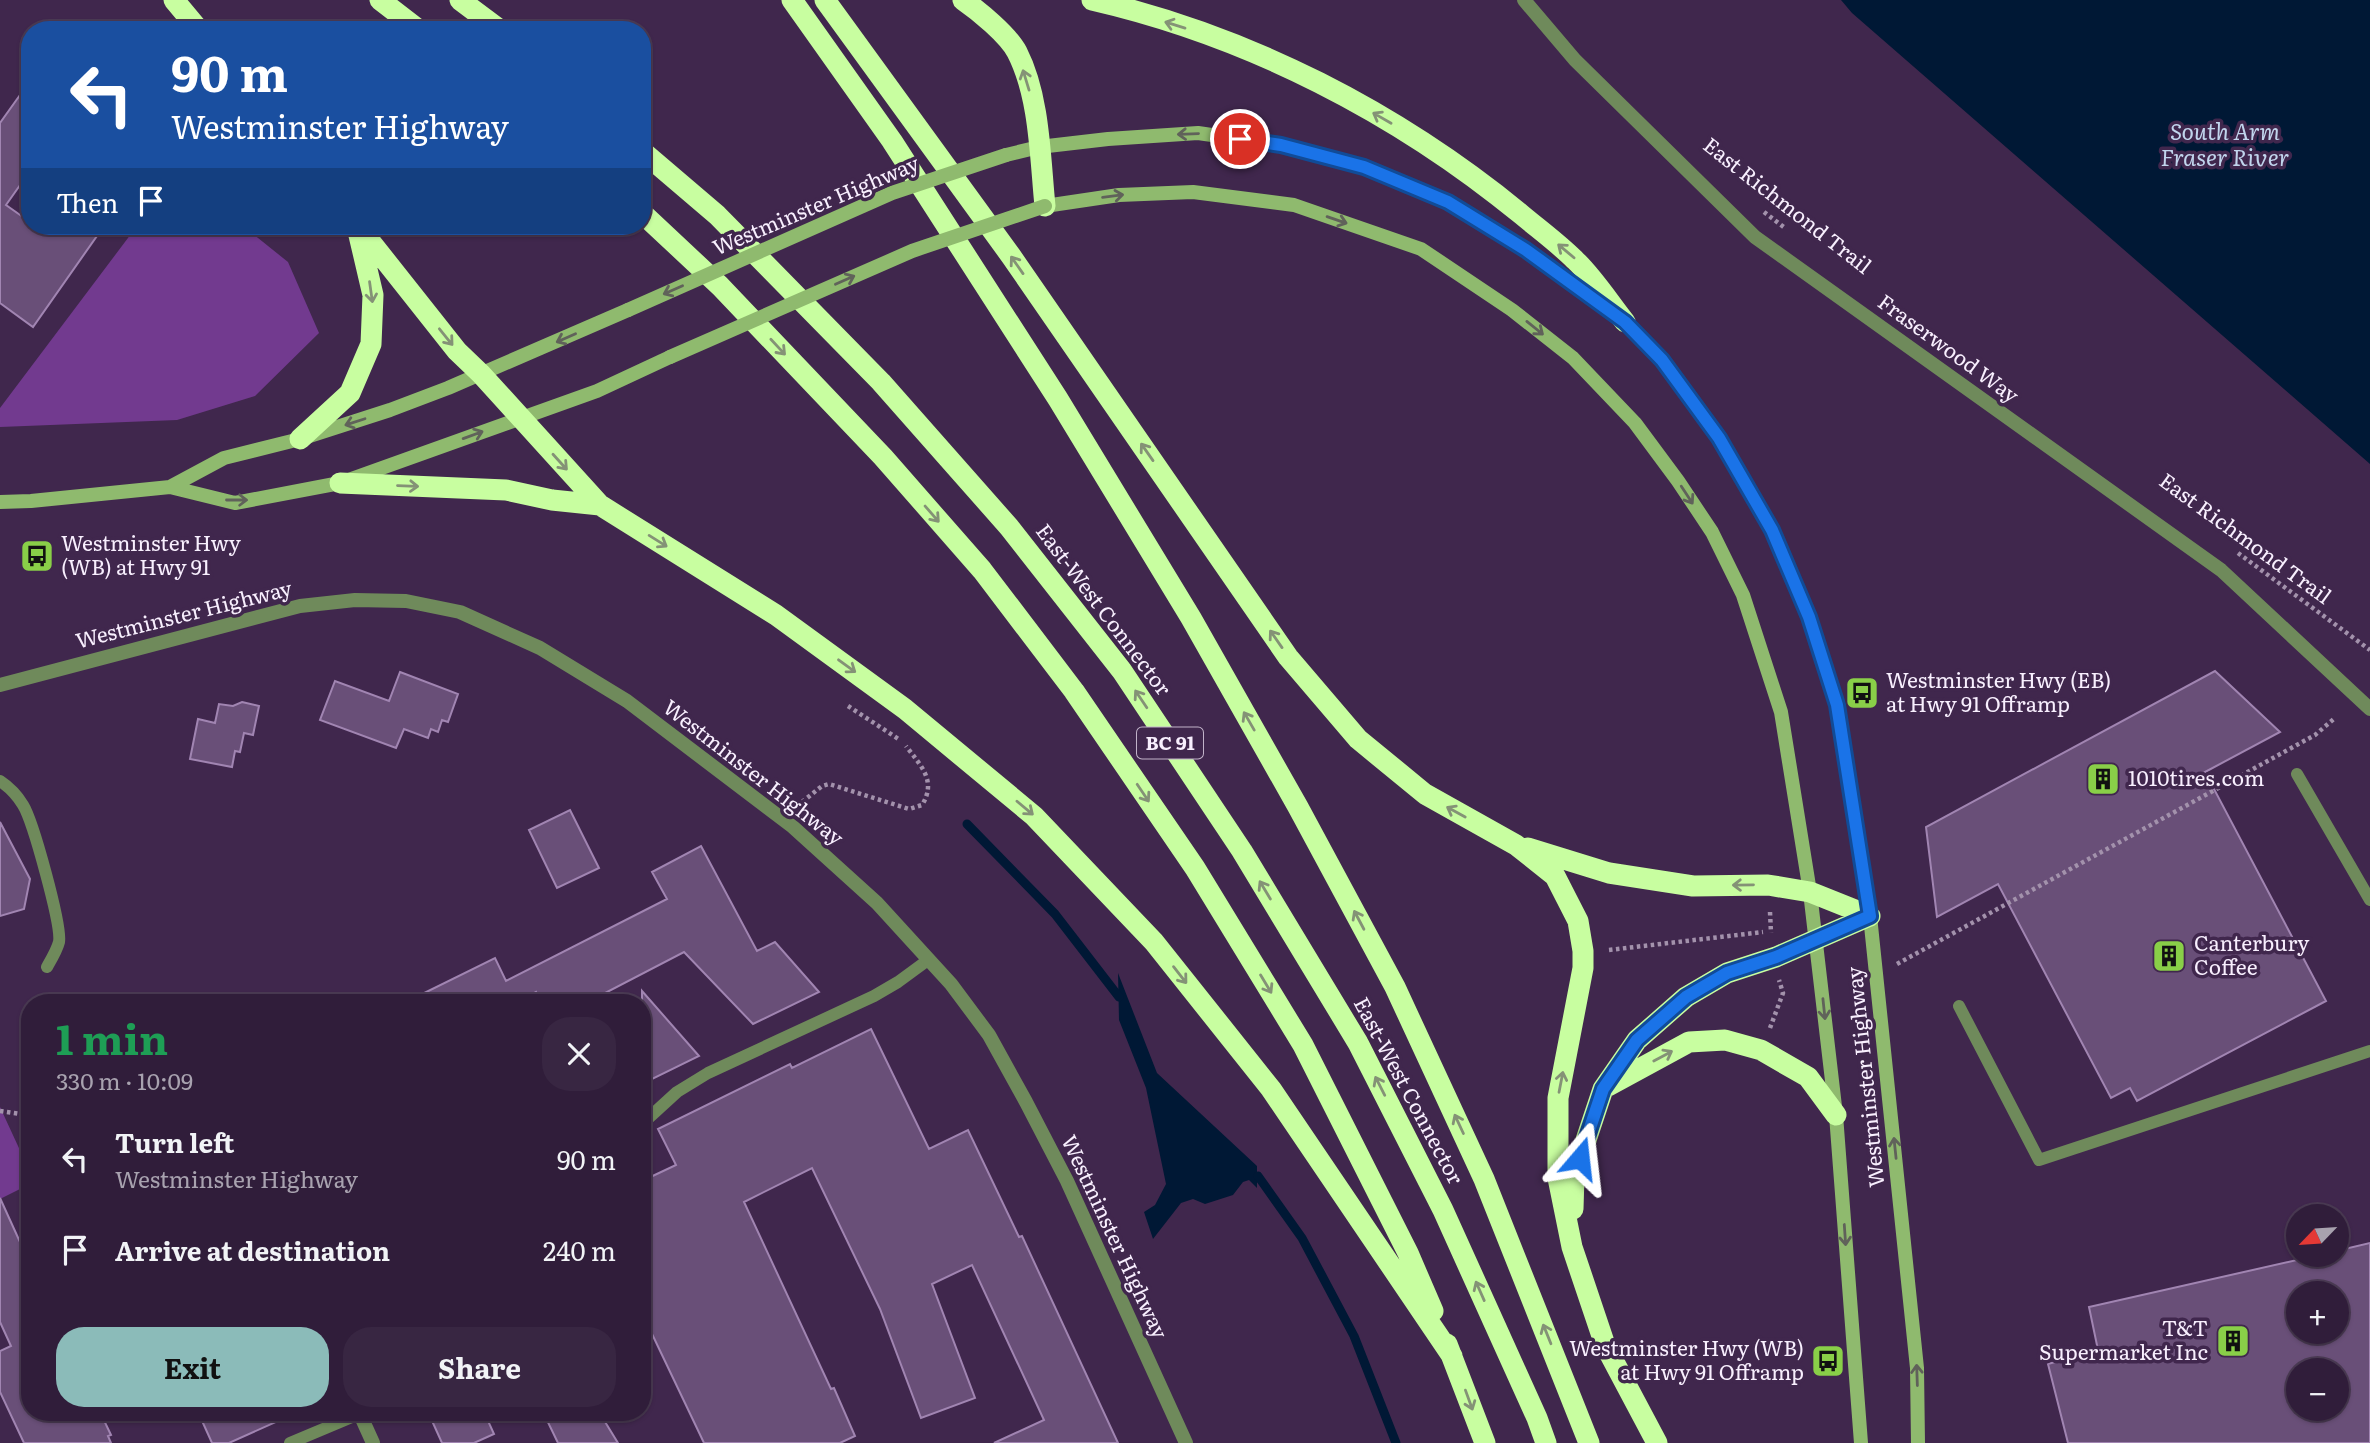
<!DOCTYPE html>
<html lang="en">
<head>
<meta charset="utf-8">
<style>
  body { margin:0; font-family:Literata,serif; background:#382642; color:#f1f3f6; height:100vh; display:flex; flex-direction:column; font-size:26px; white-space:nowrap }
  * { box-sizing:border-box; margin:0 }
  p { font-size:23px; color:#a8a2af }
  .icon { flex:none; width:38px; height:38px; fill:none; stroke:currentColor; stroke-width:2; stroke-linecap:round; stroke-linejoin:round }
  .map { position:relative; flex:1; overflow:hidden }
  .drawer { position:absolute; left:21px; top:994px; width:630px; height:427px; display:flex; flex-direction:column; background:#301d3a; border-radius:28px; box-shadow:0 2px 5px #0004,0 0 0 2px #4b3b54 }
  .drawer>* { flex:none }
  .guide { position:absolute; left:21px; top:21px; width:630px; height:214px; border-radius:28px; box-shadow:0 2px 5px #0004,0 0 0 2px #4b3b54; background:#1a4fa0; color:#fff; overflow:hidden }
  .needle { width:46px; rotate:245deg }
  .tools { position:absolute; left:2286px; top:1204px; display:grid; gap:14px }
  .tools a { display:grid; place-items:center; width:63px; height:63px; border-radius:50%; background:#301d3a; box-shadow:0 2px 5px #0004,0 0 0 2px #4b3b54; font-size:35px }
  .pin { position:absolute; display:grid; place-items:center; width:60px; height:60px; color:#fff; margin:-30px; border:4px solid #fff; border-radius:50%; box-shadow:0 2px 7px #0007 }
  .me { position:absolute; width:77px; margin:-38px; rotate:17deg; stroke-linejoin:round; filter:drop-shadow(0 0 5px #0008) }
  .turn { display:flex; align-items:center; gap:24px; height:147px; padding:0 35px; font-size:32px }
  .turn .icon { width:91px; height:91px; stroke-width:2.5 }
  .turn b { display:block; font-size:49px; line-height:60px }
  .then { display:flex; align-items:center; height:66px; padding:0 35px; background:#0003; gap:14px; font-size:26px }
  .round { display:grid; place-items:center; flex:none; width:74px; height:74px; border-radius:28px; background:#382642 }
  .summary { display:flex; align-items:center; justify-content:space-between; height:119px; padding:0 35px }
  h1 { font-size:42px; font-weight:700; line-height:52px; color:#1e9e55 }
  .button { display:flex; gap:14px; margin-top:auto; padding:14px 35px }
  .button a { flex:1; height:80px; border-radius:28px; background:#8bbbb9; color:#111; font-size:28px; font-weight:700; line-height:80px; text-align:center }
  .button a+a { background:#382642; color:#f1f3f6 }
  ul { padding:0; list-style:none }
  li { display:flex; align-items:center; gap:21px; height:91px; padding:0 35px }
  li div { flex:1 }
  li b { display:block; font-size:26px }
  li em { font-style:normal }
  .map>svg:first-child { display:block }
</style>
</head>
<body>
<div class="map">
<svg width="2370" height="1443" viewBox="0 0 2370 1443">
  <rect width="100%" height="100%" fill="#40274d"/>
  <path fill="#723a8f" d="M137,226H243L288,262L319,333L255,396L177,420L0,427V408Z
    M0,1107L30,1172V1184L0,1199Z"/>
  <path fill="#001835" d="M1841,0H2370V464L1852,13Z
    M1118,973L1157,1073L1257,1166V1188L1249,1180L1243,1182L1233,1195L1205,1204L1193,1199L1181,1203L1153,1239L1144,1212L1155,1205L1166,1184L1146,1088L1119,1020Z"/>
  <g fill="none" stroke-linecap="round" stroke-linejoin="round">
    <path stroke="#001835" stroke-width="9" d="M967,824L1055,914L1119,997
      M1258,1176L1302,1238L1354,1336L1396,1443"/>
  </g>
  <path fill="#694f78" stroke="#a185b2" stroke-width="2" fill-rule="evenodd" d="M30,81V171L6,205L30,222V226H104L33,327L0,303V123Z
    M2215,671L2280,732L2205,772L2326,1001L2137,1101L2130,1088L2111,1098L1998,884L1937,917L1926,827Z
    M400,672L458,694L448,722L442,720L438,732L431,729L428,738L404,729L396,748L320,720L335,681L389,701Z
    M242,702L259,706L253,735L244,733L240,752L235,751L232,767L190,759L198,719L215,723L219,704L233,706Z
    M570,810L599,868L557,888L529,830Z
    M0,822L30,879L24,909L0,916Z
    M701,846L757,951L775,942L819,992L753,1024L684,952L586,1003H542L536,992L517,1003H404L495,958L506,981L667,899L652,872Z
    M642,991L699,1056L642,1084Z
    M871,1029L929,1149L968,1130L1019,1237L1022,1236L1118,1443H994L1044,1420L972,1265L932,1284L975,1398L921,1418L880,1309L812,1168L744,1202L831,1389L834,1388L855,1436L840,1443H704L642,1313V1181L676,1165L658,1129L790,1064L792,1068Z
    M0,1198L30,1264V1412H100L111,1435L108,1436L111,1443H24L0,1392V1351L11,1346L0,1322Z
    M2370,1243V1443H2068L2048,1364L2098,1350L2089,1307L2319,1255H2336V1251ZM2298,1293H2336V1332H2298ZM2298,1370H2336V1409H2298Z
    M198,1412H298L229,1443H212Z
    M428,1412H484L494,1434L474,1443H442Z
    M543,1412H599L618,1443H558Z"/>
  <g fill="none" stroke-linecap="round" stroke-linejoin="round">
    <path stroke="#a392ac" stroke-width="4.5" stroke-dasharray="3.5 3.5" stroke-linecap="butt" d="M1764,212L1785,228
      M2238,553L2370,650
      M848,706L900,740
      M802,802L822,786L829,784L909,809L922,805C937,781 921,766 906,746
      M1770,912L1771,933
      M1609,950L1763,932
      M1897,964L2315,735L2335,718
      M1770,1028L1783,993L1779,980
      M0,1111L20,1114L30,1112"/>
    <path stroke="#6f8a5b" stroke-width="12" d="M2297,774L2370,900
      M0,781C9,787 17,795 23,805C33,821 62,926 59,942C57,950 51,960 47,967
      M1959,1006L2039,1160L2370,1051
      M642,1124L677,1092L708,1073L874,996L898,982L928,960
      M290,1443L359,1414"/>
    <path stroke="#6f8a5b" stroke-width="14" d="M1524,0L1575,60L1755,237L2221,570L2370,709
      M0,685L300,606L355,600L406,601L460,612L540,648L627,701L793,827L877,903L951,984L989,1035L1026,1102L1067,1181L1186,1443
      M359,1412L373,1443"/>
    <path stroke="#8fba6e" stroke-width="14" d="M1006,155L1039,147L1108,139L1198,133L1281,145L1364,167L1448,202L1526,250L1625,322L1662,360L1719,438L1772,530L1809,617L1837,705L1870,916L1917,1368L1918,1443
      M1045,206L1119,195L1193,192L1294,205L1421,249L1512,310L1573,358L1635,423L1678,481L1712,532L1743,595L1781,712L1810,892L1836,1115L1861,1443
      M170,487L224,458L300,439L390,410L448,388L628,310
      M0,502L31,501L170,487L235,503L340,483L597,391L670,357"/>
    <path stroke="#c8fea0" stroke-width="21" d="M174,0L199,30
      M380,0L419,30
      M460,0L500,30
      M792,0L892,141L1058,399L1191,618L1298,807L1395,987L1484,1179L1589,1443
      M825,0L1011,256L1288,657L1358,739L1425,794L1516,845L1555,876L1578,921L1583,951V968L1558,1098V1178L1572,1247L1605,1345L1657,1443
      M963,0C979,11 1008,35 1017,52C1040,97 1040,157 1045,206
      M1092,0C1249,36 1398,113 1522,215C1540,230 1559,244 1575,260C1594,278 1609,302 1625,322
      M642,151L717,215L881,382L1009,527L1122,671L1242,851L1358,1043L1443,1210L1537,1418L1546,1443
      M642,213L720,286L883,457L982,570L1074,691L1195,868L1303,1045L1408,1253L1433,1311
      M358,226L457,351L481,374L600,505L776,615L905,709L1034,816L1154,942L1271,1089L1452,1356
      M300,439L350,393L371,344L373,295L358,231
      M340,483L506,490L552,500L600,505
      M1528,848L1609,873L1693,886L1768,885L1810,892L1870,916
      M1608,1086L1689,1042L1725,1040L1761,1050L1808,1077L1836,1115
      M1573,1209L1574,1176L1603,1089L1637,1040L1686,997L1727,973L1776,957L1870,916
      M1447,1344L1485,1443"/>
    <path stroke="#8fba6e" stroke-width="14" d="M628,310L892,193L1006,155
      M670,357L912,251L1045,206"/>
  </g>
  <defs><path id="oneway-shaft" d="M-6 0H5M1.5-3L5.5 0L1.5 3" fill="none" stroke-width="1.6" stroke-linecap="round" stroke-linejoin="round" transform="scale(1.75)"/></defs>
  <g stroke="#849276">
    <use href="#oneway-shaft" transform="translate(1175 25) rotate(-163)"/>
    <use href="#oneway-shaft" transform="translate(1026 80) rotate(-107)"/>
    <use href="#oneway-shaft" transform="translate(1382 118) rotate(-150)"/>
    <use href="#oneway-shaft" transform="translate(1566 251) rotate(-140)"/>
    <use href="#oneway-shaft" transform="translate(1017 265) rotate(-125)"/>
    <use href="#oneway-shaft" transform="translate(371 292) rotate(82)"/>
    <use href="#oneway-shaft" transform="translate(446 337) rotate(51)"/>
    <use href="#oneway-shaft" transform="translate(778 347) rotate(47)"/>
    <use href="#oneway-shaft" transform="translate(1147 452) rotate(-125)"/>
    <use href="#oneway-shaft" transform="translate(560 462) rotate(48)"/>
    <use href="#oneway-shaft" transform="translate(408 486) rotate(2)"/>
    <use href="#oneway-shaft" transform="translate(932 514) rotate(49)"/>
    <use href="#oneway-shaft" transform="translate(658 541) rotate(32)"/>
    <use href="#oneway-shaft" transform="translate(1276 639) rotate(-125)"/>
    <use href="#oneway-shaft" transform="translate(847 666) rotate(36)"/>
    <use href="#oneway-shaft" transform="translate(1141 699) rotate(-124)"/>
    <use href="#oneway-shaft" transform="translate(1249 721) rotate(-120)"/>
    <use href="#oneway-shaft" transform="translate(1143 793) rotate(56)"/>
    <use href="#oneway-shaft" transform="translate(1025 808) rotate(40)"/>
    <use href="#oneway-shaft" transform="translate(1456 812) rotate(-151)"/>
    <use href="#oneway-shaft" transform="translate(1743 885) rotate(179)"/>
    <use href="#oneway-shaft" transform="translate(1265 890) rotate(-121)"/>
    <use href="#oneway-shaft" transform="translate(1359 920) rotate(-118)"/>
    <use href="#oneway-shaft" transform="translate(1180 975) rotate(52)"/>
    <use href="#oneway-shaft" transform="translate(1266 984) rotate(59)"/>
    <use href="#oneway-shaft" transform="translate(1663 1056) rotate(-28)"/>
    <use href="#oneway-shaft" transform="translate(1561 1082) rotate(-79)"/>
    <use href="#oneway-shaft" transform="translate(1380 1086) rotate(-117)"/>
    <use href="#oneway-shaft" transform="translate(1459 1124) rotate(-115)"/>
    <use href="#oneway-shaft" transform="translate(1480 1291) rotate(-114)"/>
    <use href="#oneway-shaft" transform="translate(1547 1334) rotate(-112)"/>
    <use href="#oneway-shaft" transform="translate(1469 1400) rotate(70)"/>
  </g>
  <g stroke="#60625a">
    <use href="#oneway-shaft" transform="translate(1188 134) rotate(178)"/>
    <use href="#oneway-shaft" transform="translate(1113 196) rotate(-7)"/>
    <use href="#oneway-shaft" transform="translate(1337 220) rotate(19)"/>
    <use href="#oneway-shaft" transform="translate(845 280) rotate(-24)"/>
    <use href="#oneway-shaft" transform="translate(673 290) rotate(156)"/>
    <use href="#oneway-shaft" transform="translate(1535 328) rotate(39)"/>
    <use href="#oneway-shaft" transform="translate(566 338) rotate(156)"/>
    <use href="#oneway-shaft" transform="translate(355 422) rotate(162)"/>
    <use href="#oneway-shaft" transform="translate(473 435) rotate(-20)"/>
    <use href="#oneway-shaft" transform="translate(1687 495) rotate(57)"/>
    <use href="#oneway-shaft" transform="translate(237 500)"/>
    <use href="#oneway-shaft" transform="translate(1824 1009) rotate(84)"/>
    <use href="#oneway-shaft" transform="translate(1895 1148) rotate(-96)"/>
    <use href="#oneway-shaft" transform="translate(1845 1235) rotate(86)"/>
    <use href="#oneway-shaft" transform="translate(1917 1375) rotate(-92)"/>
  </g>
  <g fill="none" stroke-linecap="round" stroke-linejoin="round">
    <defs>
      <path id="route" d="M1240,139L1281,145L1364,167L1448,202L1526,250L1625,322L1662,360L1719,438L1772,530L1809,617L1837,705L1870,916L1776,957L1727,973L1686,997L1637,1040L1603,1089L1580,1158"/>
    </defs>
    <use href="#route" stroke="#114b97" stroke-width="18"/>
    <use href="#route" stroke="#1a73e8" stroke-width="12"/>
  </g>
  <defs>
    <symbol id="bus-square" viewBox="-11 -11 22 22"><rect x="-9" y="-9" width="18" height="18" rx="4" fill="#89cf48" stroke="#40274d"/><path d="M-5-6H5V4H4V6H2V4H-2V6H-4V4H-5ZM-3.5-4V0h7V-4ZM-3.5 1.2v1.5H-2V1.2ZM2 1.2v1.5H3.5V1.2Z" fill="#111"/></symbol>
    <symbol id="building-square" viewBox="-11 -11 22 22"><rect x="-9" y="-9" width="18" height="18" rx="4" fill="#89cf48" stroke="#40274d"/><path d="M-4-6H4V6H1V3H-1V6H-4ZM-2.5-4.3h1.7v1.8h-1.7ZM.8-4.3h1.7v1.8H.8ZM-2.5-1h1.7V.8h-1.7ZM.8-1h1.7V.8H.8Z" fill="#111"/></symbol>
  </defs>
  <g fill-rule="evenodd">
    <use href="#bus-square" x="18" y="537" width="38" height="38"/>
    <use href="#bus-square" x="1843" y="674" width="38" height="38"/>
    <use href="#building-square" x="2084" y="760" width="38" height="38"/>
    <use href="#building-square" x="2150" y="937" width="38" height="38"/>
    <use href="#building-square" x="2214" y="1322" width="38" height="38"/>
    <use href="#bus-square" x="1809" y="1342" width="38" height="38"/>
  </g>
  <g text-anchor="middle" stroke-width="7" stroke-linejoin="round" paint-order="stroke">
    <rect fill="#40274d" stroke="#c1b3c9" stroke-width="2" x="1137" y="727.5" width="66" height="31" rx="5"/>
    <g font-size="19" font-weight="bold" fill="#f8effe">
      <text x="1170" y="750">BC 91</text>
    </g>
    <g font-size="21" fill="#f8effe" stroke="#40274d">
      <text transform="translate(816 206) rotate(-23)" y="7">Westminster Highway</text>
      <text transform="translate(1787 206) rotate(38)" y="7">East Richmond Trail</text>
      <text transform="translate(1948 349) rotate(36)" y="7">Fraserwood Way</text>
      <text transform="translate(2245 539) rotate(36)" y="7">East Richmond Trail</text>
      <text transform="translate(1103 610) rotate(53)" y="7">East-West Connector</text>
      <text transform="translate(184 615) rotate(-14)" y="7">Westminster Highway</text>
      <text transform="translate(753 773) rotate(38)" y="7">Westminster Highway</text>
      <text transform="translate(1866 1077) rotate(-96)" y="7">Westminster Highway</text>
      <text transform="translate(1408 1091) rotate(62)" y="7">East-West Connector</text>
      <text transform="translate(1114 1237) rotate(65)" y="7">Westminster Highway</text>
    </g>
    <g font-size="21" fill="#f8effe" stroke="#40274d" text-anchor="start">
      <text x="61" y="551">Westminster Hwy<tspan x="61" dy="24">(WB) at Hwy 91</tspan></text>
      <text x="1886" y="688">Westminster Hwy (EB)<tspan x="1886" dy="24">at Hwy 91 Offramp</tspan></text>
      <text x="2128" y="786">1010tires.com</text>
      <text x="2194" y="951">Canterbury<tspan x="2194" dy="24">Coffee</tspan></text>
      <text x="2208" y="1336" text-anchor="end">T&amp;T<tspan x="2208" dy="24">Supermarket Inc</tspan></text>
      <text x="1804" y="1356" text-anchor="end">Westminster Hwy (WB)<tspan x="1804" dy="24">at Hwy 91 Offramp</tspan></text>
    </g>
    <g font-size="23" font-style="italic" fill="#c1d5ed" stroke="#40274d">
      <text x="2225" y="140">South Arm<tspan x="2225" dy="26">Fraser River</tspan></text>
    </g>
  </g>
</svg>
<div class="tools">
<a><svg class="needle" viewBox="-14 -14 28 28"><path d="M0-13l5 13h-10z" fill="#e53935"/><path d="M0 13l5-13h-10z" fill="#a8a2af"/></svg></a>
<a>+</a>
<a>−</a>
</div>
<div class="pin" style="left:1240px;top:139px;background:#d93025"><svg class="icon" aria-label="arrive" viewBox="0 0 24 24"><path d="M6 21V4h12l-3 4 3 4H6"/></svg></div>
<svg class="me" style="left:1580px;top:1158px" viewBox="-20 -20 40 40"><path d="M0-17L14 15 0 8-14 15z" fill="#1a73e8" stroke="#fff" stroke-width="4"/></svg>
<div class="guide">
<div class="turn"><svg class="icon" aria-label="left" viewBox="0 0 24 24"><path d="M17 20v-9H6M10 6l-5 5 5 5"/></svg><div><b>90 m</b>Westminster Highway</div></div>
<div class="then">Then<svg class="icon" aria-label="arrive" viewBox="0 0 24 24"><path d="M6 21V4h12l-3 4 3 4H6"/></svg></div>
</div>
<section class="drawer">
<div class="summary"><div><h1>1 min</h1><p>330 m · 10:09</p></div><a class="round"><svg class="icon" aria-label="close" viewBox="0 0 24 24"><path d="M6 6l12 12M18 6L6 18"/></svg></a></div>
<ul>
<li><svg class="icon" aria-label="left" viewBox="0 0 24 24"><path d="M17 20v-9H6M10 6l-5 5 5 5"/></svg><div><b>Turn left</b><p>Westminster Highway</p></div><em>90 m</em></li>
<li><svg class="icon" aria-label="arrive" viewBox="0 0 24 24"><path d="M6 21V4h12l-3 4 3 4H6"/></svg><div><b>Arrive at destination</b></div><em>240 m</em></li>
</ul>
<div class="button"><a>Exit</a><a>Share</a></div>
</section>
</div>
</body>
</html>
